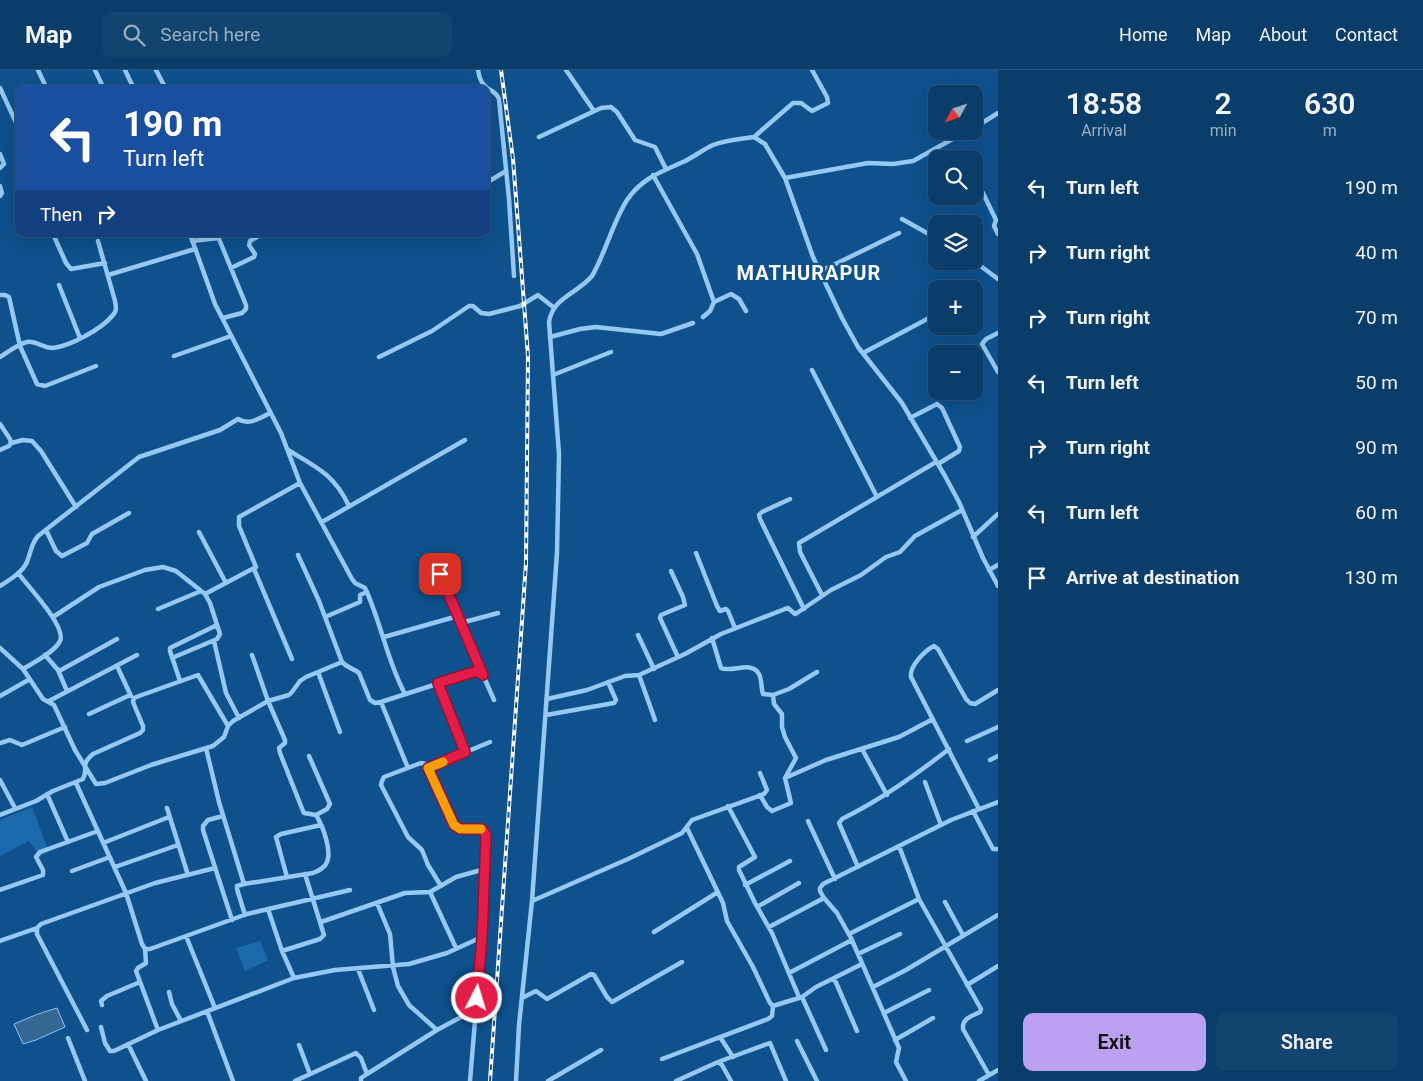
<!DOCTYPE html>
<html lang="en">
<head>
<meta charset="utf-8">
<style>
  body { margin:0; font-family:Roboto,sans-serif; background:#134470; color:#f1f3f6; height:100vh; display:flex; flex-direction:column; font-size:19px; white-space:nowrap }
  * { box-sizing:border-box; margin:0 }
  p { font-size:16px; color:#99aec1 }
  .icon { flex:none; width:28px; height:28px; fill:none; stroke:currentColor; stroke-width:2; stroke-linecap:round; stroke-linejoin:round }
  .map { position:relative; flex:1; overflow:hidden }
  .sheet { display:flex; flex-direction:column; background:#0a3d6a; width:425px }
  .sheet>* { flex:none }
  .top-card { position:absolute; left:15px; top:15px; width:475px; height:152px; border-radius:10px; box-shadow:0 5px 20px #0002,0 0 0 1px #2a567e; background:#1a4fa0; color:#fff; overflow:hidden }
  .needle { width:32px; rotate:230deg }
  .controls { position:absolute; left:928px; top:15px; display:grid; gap:10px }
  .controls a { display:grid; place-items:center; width:55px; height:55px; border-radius:10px; background:#0a3d6a; box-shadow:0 5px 20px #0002,0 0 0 1px #2a567e; font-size:25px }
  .pin { position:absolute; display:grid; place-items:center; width:42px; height:42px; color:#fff; margin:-21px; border-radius:10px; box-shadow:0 2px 8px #0006 }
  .me { position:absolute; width:55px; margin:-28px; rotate:5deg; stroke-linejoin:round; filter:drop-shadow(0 0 4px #0008) }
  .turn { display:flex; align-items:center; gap:18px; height:105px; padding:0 25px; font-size:22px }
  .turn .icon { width:65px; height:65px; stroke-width:2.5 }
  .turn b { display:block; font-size:35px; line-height:42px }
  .then { display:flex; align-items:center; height:48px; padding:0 25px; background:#0003; gap:10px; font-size:19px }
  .eta { display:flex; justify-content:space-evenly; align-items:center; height:85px; text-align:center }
  .eta b { font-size:30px; font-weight:600; line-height:35px }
  .action { display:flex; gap:10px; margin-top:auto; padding:10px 25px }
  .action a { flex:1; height:58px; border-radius:10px; background:#bca0f2; color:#111; font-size:20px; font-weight:600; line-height:58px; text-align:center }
  .action a+a { background:#134470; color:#f1f3f6 }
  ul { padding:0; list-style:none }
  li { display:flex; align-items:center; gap:15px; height:65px; padding:0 25px }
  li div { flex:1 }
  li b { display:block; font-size:19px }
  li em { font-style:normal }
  header { display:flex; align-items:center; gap:30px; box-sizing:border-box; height:70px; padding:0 25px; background:#0a3d6a; border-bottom:1px solid #2a567e }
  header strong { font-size:24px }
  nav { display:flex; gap:28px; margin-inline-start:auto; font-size:18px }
  .search { width:350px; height:45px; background:#134470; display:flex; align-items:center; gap:12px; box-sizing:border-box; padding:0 18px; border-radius:10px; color:#99aec1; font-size:19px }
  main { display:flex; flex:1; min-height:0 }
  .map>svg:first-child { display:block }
</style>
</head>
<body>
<header>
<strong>Map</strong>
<div class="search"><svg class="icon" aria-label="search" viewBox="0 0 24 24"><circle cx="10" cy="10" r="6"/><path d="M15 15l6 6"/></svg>Search here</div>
<nav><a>Home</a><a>Map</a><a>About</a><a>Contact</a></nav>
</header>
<main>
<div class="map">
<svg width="998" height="1011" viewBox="0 0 998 1011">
  <rect width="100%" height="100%" fill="#0e518d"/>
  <path fill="#1c6aab" d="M32,737L49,782L40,786L29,771L0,786V750Z
    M260,871L268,890L245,901L236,878Z"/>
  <path fill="#366894" stroke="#86c5f7" d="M57,938L65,957L36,970L23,974L14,954L38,944Z"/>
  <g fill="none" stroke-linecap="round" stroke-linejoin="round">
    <path stroke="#95c8f3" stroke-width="4.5" d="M38,0L47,19
      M95,0L104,19
      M125,0L134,19
      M156,0L166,19
      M478,0C482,24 494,16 499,29L509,129L514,206
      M566,0L594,41
      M0,18L19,59
      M974,58L998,43
      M539,67L601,38L611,37L617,42L635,70L655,77L666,99
      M754,67L793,33H801L812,41L828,33L827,27L812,0
      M0,84L4,94L0,98
      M653,105L697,184L714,232
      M785,108L868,93L893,94L913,91L967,61
      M486,113L506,101
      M0,116L2,123L0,126
      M983,123L996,150L994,156L998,164
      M902,149L936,168
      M53,164L66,193L71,199L105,193
      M190,164L215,234L281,363L300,413L352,509L355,513L365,518C381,552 387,591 405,624
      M217,164L246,235V239L242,243L223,248
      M192,171L219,168
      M974,191L998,209
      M231,198L254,187L255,184L249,175L250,171L262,164
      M819,202L899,163
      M108,205L195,179
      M59,215L80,268
      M0,225H5L9,227L20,276L37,314L45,316L96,296
      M703,247L710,241L714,232L731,224L739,229L746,241
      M998,263L986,269L982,274L998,302
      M550,267L580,259L596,257L661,264L693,253
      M863,283L933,246
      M174,286L231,266
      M0,287C8,282 18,274 27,272C35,270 43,278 53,278C70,276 102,259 113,245C117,241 116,236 115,231L98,171
      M379,287L432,261L469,236H473L481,243L489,244L520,236L538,225L553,237
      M812,300L877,427
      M553,305L611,282
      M910,348L937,334L942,338L960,377L959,381L938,394
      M0,354L10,369L11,373L9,376L0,380
      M11,373L23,370L32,371L41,381L76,437
      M288,380C316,397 334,404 349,436
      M790,429L762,442L759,445L760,449L804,539
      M322,452L465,370
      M46,460L56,481L62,486L87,473L92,464L129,443
      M199,462L226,513
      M973,467L998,444
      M696,483L717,536L720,541L726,539L728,541L735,558
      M298,485L319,531L342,592C347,598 353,598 359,603L370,630L375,633L381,632L477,601L483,605L494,630
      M435,489L481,602
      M254,499L292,589
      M989,500L998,495
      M671,501L683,527L685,535L661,545L660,548L678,587
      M18,503C27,515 67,557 60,571C55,582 33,593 23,599
      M0,516C9,510 22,503 27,492C31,482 31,474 38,466L139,387L220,360L238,349C249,356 260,348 270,343
      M205,524L256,497L239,456V447L300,413
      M822,525L800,482L799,473L936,392
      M158,539L201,521
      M53,547L99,517L145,500L163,497L176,501L205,524L210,533L220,564L217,569L172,588
      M325,547L360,532V525L367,522
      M461,553L498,543
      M638,565L654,599
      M384,567L458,546
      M712,568L721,598C733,603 751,590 759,604C762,610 761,618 763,624L773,625
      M214,571L226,623L239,648
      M0,578L23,599L43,629L54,635L75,680L96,714L105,713L151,695L213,676L224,667L228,656L233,651L268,631L289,625L292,622L300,611L306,607L342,592
      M45,585L58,600H61L117,569
      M117,596L131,626
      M58,600L67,621
      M318,602L340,662
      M639,605L655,650
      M180,611L170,581V578L217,555
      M439,613L465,682
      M0,626L30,609
      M547,629L587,620L625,606L639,605L685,584L721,564L785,539L788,538L795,544L797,543L831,520L861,505L886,487L900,482L915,466L962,440
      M49,631L137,585
      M381,632L408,698
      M89,644L130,625
      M546,645L614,633L616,630L608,612
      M967,671L998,657
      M0,673L10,670L22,675L65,657
      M206,678L219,732L244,814L313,803C318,801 323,799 326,794C333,783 323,756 316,745L304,743L303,741L280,683L279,678L285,673V670L268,631L252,585
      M862,679L887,725
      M309,686L330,734L327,739L316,745
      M990,690L998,686
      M428,698L490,672
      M785,708L826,690L899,667L933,649
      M0,710L15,738
      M925,712L941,755
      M76,713L126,823L142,874L145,879H150L247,844L350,820
      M47,724L68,772
      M760,725L767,737L772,741L791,733L785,708L796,688L785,667L782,657V644L774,634L773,625L789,619L817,602
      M728,736L755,787L739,797V800L755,833L772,863L799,927
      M167,738L188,805
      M979,739L911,607C909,597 924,581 934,576L938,579L966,629L970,633L975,634L998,620
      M973,741L993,779H998
      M0,745L36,731L53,721L83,709C89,698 79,696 93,684L140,663L143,660V656L133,632L134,628L139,626L198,605L228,656
      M223,746L208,750L203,756V760L232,850
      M808,751L835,809
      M687,758L723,833L727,851L753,897L770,933L773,936L802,927L826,980
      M103,773L169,747
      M899,776L919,829L981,939L980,942C972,946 962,948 963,959L989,1005
      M115,797L178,775
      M858,797L839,753L842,749C882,729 914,706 949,679
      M72,801L110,787
      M287,807L276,767L281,764L321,755
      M244,814L237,816V819L245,845
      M745,815L790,791
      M441,816L428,795L422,780L408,767L381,715L382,711L384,707L421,693L425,694L428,698L457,758L460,759H481L486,765L482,867L470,1011
      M0,820L43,805V800L36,787L40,782L98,761
      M430,822L456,878
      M532,831L628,789L682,763L692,750L764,724L767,720L760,703
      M945,832L963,865
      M377,833L390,864L393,897L398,916L409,935L437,960
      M757,837L799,813
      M268,839L282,881L294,908
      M321,852L405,823L430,822L456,807L485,799
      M769,857L824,828
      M654,862L718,822
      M849,864L919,829
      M186,866L215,938
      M0,871L37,858
      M145,879L146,893L138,898L136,901L158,960
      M282,881L320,869L324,865L305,804
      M858,884L900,864
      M358,899L374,940
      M789,903L852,870
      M834,908L857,961
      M967,915L998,896
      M873,917L906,900L998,845
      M169,922L172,934L181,951
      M802,927L816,917L862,894
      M522,928L536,921L547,929L591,904L594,905L607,927L612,932L682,892
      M102,935L101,931L107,926L140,912
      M207,941L233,1011
      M884,943L929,920
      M101,957L105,973L110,981H114L158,960L294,908L335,900L409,894L447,883L482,867
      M87,960L37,864V858L41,854L155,813L215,798
      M720,967L733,987
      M68,968L85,1011
      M895,970L933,948
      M797,971L817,1011
      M128,974L146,1011
      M299,975L310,1004
      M662,989L768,949L772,946L773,936
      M718,992L770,973L786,1011
      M295,1011L356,983L361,988L367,1004
      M361,1011V1008L367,1004L437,960L476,939
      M516,1011L519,955L532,831L557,483L559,384L549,252C553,227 577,224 592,206C606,182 612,154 627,130C642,108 661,102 683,92C694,87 702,80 713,75C726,70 741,69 754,67L765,74L785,108L813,187L842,248L858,277L902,333L945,406L959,432L983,488L998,516
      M548,1011L601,980
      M676,1011L718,992L722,995L731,1011
      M906,1011L896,992L899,978L851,868L837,843L824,828L820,821V818L823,814L951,750L998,732
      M979,1011L998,1000"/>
    <defs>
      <path id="rail" d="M490,1011L526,493L528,286L513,89L501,0"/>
    </defs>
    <use href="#rail" stroke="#fff" stroke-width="4"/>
    <use href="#rail" stroke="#0e518d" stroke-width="2" stroke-dasharray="5.5" stroke-linecap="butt"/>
  </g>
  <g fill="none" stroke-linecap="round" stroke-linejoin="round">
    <defs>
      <path id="route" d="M440,504L483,605L477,601L438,613L465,682L428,698L454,755L460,759H482L486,765L482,867L477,928"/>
    </defs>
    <use href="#route" stroke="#92132f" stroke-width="12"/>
    <use href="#route" stroke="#e11d48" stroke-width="9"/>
    <path stroke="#f59e0b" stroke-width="9" d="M443,692L428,698L454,755L460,759H481"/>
  </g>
  <g text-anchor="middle" stroke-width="4.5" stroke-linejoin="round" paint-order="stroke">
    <g font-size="20" font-weight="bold" letter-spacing="1" fill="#fff" stroke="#0e518d">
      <text x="809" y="210">MATHURAPUR</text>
    </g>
  </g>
</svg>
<div class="controls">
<a><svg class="needle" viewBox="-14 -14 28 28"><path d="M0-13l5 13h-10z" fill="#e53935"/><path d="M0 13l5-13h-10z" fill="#99aec1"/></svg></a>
<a><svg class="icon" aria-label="search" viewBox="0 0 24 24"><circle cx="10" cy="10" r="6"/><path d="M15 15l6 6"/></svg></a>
<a><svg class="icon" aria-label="layers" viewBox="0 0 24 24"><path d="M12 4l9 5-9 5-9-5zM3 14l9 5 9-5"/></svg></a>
<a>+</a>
<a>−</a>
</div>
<div class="pin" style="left:440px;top:504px;background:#d93025"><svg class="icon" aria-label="arrive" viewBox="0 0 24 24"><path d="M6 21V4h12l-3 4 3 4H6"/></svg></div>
<svg class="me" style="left:477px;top:928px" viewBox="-20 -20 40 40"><circle r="17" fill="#e11d48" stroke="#fff" stroke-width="3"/><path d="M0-11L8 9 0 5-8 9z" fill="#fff"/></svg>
<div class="top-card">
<div class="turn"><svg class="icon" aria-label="left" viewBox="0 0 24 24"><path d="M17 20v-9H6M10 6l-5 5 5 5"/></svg><div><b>190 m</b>Turn left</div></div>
<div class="then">Then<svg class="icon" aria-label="right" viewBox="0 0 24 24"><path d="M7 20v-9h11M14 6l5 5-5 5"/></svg></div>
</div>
</div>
<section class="sheet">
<div class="eta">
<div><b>18:58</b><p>Arrival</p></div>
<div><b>2</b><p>min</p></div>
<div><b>630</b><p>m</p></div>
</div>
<ul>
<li><svg class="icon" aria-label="left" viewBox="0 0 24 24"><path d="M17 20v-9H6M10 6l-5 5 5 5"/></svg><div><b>Turn left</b></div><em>190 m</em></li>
<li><svg class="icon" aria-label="right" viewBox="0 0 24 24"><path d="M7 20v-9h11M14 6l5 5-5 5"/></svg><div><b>Turn right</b></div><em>40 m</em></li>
<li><svg class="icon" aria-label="right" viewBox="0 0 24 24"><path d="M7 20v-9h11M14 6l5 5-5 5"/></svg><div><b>Turn right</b></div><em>70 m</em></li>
<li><svg class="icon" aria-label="left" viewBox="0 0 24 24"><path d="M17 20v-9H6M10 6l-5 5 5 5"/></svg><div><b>Turn left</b></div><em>50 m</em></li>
<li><svg class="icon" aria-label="right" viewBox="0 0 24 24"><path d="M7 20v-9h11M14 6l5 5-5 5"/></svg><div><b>Turn right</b></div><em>90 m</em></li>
<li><svg class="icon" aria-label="left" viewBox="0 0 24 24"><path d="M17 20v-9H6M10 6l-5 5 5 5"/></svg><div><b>Turn left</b></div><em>60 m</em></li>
<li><svg class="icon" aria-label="arrive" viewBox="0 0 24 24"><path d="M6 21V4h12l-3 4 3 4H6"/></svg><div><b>Arrive at destination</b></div><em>130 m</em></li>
</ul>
<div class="action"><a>Exit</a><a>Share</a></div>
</section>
</main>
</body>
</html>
